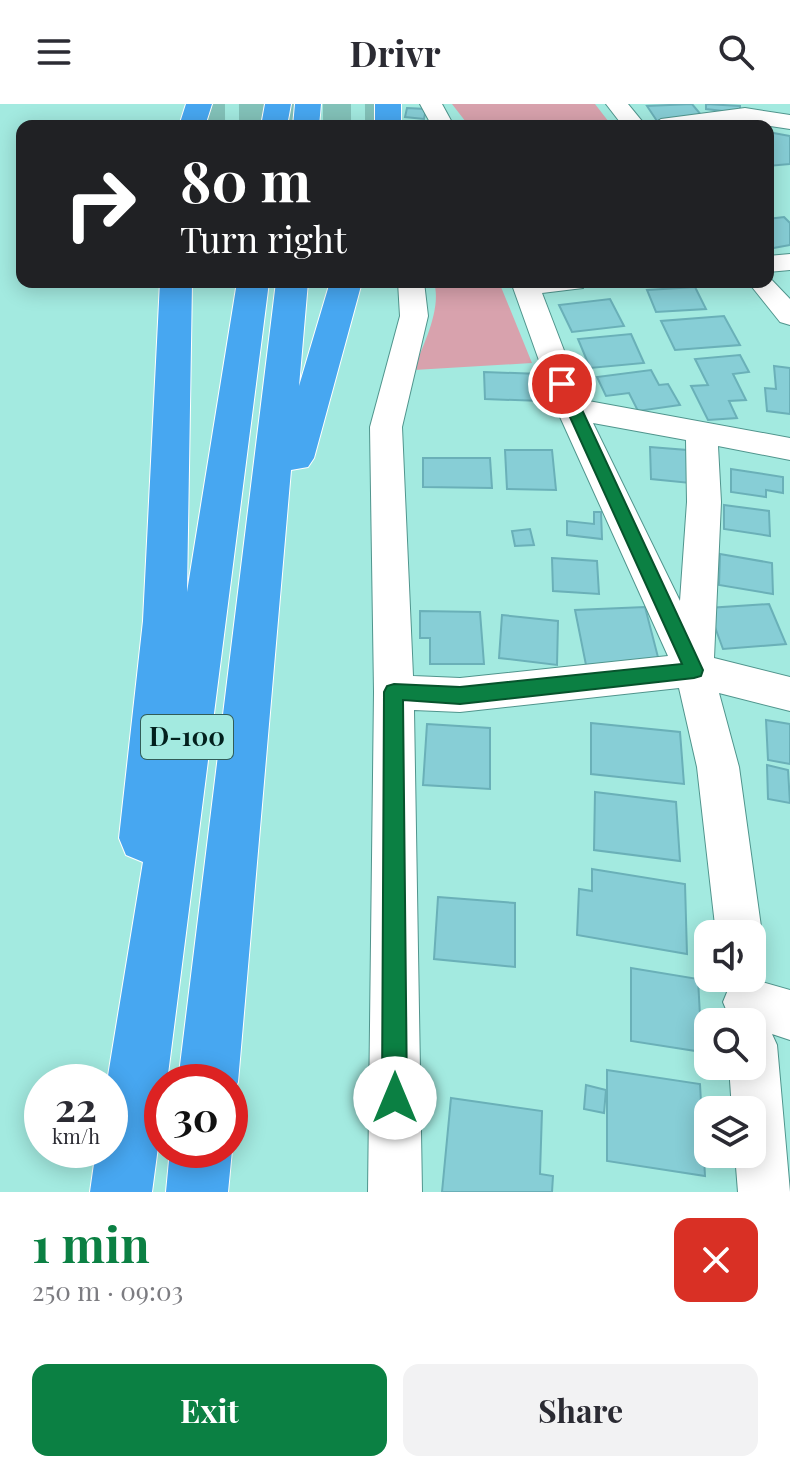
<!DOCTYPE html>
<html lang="en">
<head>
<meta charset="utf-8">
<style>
  body { margin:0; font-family:"Playfair Display",serif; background:#f2f2f3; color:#2b2b33; height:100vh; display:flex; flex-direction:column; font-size:30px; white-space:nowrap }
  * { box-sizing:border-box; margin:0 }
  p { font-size:26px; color:#7c7c81 }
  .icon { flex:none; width:44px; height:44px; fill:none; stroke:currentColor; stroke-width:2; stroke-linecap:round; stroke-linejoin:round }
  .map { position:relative; height:1088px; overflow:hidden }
  .sheet { display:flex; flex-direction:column; background:#fff; flex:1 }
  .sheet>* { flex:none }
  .hud { position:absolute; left:16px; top:16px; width:758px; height:168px; border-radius:16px; box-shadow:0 4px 20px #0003; background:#202124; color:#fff; overflow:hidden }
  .fabs { position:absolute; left:694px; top:816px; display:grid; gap:16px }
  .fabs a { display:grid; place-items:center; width:72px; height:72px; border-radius:16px; background:#fff; box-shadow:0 4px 20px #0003; font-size:40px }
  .speed { position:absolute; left:24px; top:960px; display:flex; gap:16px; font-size:40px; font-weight:700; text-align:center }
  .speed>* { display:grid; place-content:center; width:104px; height:104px; border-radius:50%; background:#fff; box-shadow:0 4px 20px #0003; line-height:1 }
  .speed small { font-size:20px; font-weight:400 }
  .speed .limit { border:12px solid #d22; background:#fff; color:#111 }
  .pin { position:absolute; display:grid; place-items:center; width:68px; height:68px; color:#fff; margin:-34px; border:4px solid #fff; border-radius:50%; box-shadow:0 2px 8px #0007 }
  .me { position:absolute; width:88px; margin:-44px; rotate:0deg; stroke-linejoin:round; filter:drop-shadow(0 0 6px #0008) }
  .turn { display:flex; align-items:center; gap:28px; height:168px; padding:0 32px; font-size:36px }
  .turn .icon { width:104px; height:104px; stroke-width:2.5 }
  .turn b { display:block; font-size:56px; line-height:68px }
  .round { display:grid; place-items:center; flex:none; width:84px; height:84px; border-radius:16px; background:#f2f2f3 }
  .summary { display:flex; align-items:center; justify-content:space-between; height:136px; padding:0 32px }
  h1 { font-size:48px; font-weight:700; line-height:60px; color:#0b8043 }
  .action { display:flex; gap:16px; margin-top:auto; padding:16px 32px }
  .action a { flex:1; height:92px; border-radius:16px; background:#0b8043; color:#fff; font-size:32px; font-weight:700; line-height:92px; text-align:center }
  .action a+a { background:#f2f2f3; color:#2b2b33 }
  header { display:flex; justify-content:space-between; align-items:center; height:104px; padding:0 32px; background:#fff; font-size:36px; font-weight:700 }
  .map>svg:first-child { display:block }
</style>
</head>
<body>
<header><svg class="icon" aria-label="menu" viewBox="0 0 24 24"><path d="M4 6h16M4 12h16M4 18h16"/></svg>Drivr<svg class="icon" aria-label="search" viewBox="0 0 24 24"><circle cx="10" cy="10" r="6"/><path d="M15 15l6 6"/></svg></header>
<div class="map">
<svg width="790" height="1088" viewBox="0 0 790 1088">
  <rect width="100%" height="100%" fill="#a3eae0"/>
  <path fill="#d8a2ad" d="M452,0H595L612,22H469Z
    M434,178H499L532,259L414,266C423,240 442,206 434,178Z"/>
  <path fill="#87ced6" stroke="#6ab0b8" stroke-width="2" d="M692,0L702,12L657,17L647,2Z
    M706,0L740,2V9L706,5Z
    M407,4L426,5L424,15L405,13Z
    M768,28L790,32V60L768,62Z
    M784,113L790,119V141L768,145V115Z
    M695,183L706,205L656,208L647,186Z
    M610,195L624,222L572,228L559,201Z
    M724,212L740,241L675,246L661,217Z
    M631,230L644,259L590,264L578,235Z
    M740,251L749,268L733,270L746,296L729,297L737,314L708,316L691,282L708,281L695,255Z
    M774,262L790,264V310L767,307L765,284L776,285Z
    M651,266L659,281L668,280L680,301L638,307L629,289L606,292L597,273Z
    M484,268L540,270L542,297L485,295Z
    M650,343L687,346L690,379L651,375Z
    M505,346H552L556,386L507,385Z
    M423,354H490L492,384L423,383Z
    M731,365L783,373V389L766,386V393L731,388Z
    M724,401L769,407L770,432L724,425Z
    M594,408H601L602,435L567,431V417L594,420Z
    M530,425L534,441L515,442L512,427Z
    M720,450L772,459L773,490L719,481Z
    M552,454L597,457L599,490L553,487Z
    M769,500L786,540L723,545L708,504Z
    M645,503L659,557L586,561L575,506Z
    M420,507L480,508L484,560H430V534H420Z
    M502,511L558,517L557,561L499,554Z
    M766,616L790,620V660L768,656Z
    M591,619L680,628L684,680L591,670Z
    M427,620L490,624V685L423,681Z
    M767,661L788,666L790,699L768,695Z
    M595,688L676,698L680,757L594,746Z
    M592,765L685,780L687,850L577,831L579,785L592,787Z
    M438,793L515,799V863L434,855Z
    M631,864L698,875L702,948L631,937Z
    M607,966L700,980L705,1072L607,1057Z
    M586,981L606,986L604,1009L584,1005Z
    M451,994L542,1007L540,1070L553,1072L552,1088H442Z"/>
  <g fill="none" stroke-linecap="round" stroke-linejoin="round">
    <path stroke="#83c2b9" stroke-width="28" stroke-dasharray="28 14" stroke-linecap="butt" d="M197,7L389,6"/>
    <defs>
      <path id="minor" d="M420,0H442L454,22H432Z
        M606,0H628L646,22H623Z
        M745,4L790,11V25L745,18L712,22H650L661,15Z
        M790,150V166L768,168V152Z
        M768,172L790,195V221L780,218L748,178H768Z
        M398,178H424L428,212L402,323L413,572L460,574L668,552L556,304L511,178H586L583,184L542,189L583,296L790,334V356L718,342L721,398L714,554L790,573V607L719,589L739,663L762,830L752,848V830H716L697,663L679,584L460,608L414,606L422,1088H368L374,588L370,323L400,212ZM593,319L686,336L687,398L680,497Z
        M748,874L790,886V936L772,930L777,941L790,1088H738L735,1050H752V1006H732L729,962H752V918L730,915L723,898L730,881Z"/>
      <path id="highway" d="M186,0H212L205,22H179Z
        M265,0H291L287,22H261Z
        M295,0H321L319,22H293Z
        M375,0H401V22H375Z
        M160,178H192L187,488L237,178H269L167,978H162V1013L152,1088H90L96,1046H110V978H107L143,758L126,751L119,734L143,517Z
        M276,178H308L299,282L330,178H362L314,354L308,363L291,366L238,978L230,996V978H178Z
        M230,1042L232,1046L228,1088H166L170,1046H230Z"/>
    </defs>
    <use href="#minor" stroke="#50958d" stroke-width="2"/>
    <use href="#highway" stroke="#fff" stroke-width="2"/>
    <use href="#minor" fill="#fff" fill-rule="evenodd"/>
    <use href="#highway" fill="#47a7f1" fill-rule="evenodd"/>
  </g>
  <path fill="#0b8043" stroke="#07532c" stroke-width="2" d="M562,275L570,280L703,566L701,572L694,574L460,600L403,596L407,994L403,1003L395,1007L386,1003L382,994L384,588L387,582L394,580L460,583L682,560L555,280Z"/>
  <g text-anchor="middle" stroke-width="7" stroke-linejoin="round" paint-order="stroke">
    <rect fill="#a3eae0" stroke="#325d58" stroke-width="2" x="141" y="611" width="92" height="44" rx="6"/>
    <g font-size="26" font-weight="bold" fill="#02201d">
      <text x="187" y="642">D-100</text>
    </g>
  </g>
</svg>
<div class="fabs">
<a><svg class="icon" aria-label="sound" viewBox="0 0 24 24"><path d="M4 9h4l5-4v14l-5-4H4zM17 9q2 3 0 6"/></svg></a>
<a><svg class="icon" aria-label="search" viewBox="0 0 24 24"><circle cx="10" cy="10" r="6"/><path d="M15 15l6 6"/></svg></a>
<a><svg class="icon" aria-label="layers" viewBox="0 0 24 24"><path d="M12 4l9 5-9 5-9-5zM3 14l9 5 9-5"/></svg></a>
</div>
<div class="speed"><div>22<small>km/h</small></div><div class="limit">30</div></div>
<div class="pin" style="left:562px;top:280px;background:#d93025"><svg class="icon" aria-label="arrive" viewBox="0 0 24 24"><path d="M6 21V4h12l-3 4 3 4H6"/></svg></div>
<svg class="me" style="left:395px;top:994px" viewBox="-20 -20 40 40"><circle r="19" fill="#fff"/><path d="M0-13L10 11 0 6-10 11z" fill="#0b8043"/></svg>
<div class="hud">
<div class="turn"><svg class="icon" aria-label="right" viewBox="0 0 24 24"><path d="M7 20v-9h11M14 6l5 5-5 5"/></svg><div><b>80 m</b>Turn right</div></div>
</div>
</div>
<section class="sheet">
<div class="summary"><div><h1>1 min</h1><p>250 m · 09:03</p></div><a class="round" style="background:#d93025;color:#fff"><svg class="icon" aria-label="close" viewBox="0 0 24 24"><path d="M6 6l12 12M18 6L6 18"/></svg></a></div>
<div class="action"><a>Exit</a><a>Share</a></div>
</section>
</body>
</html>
